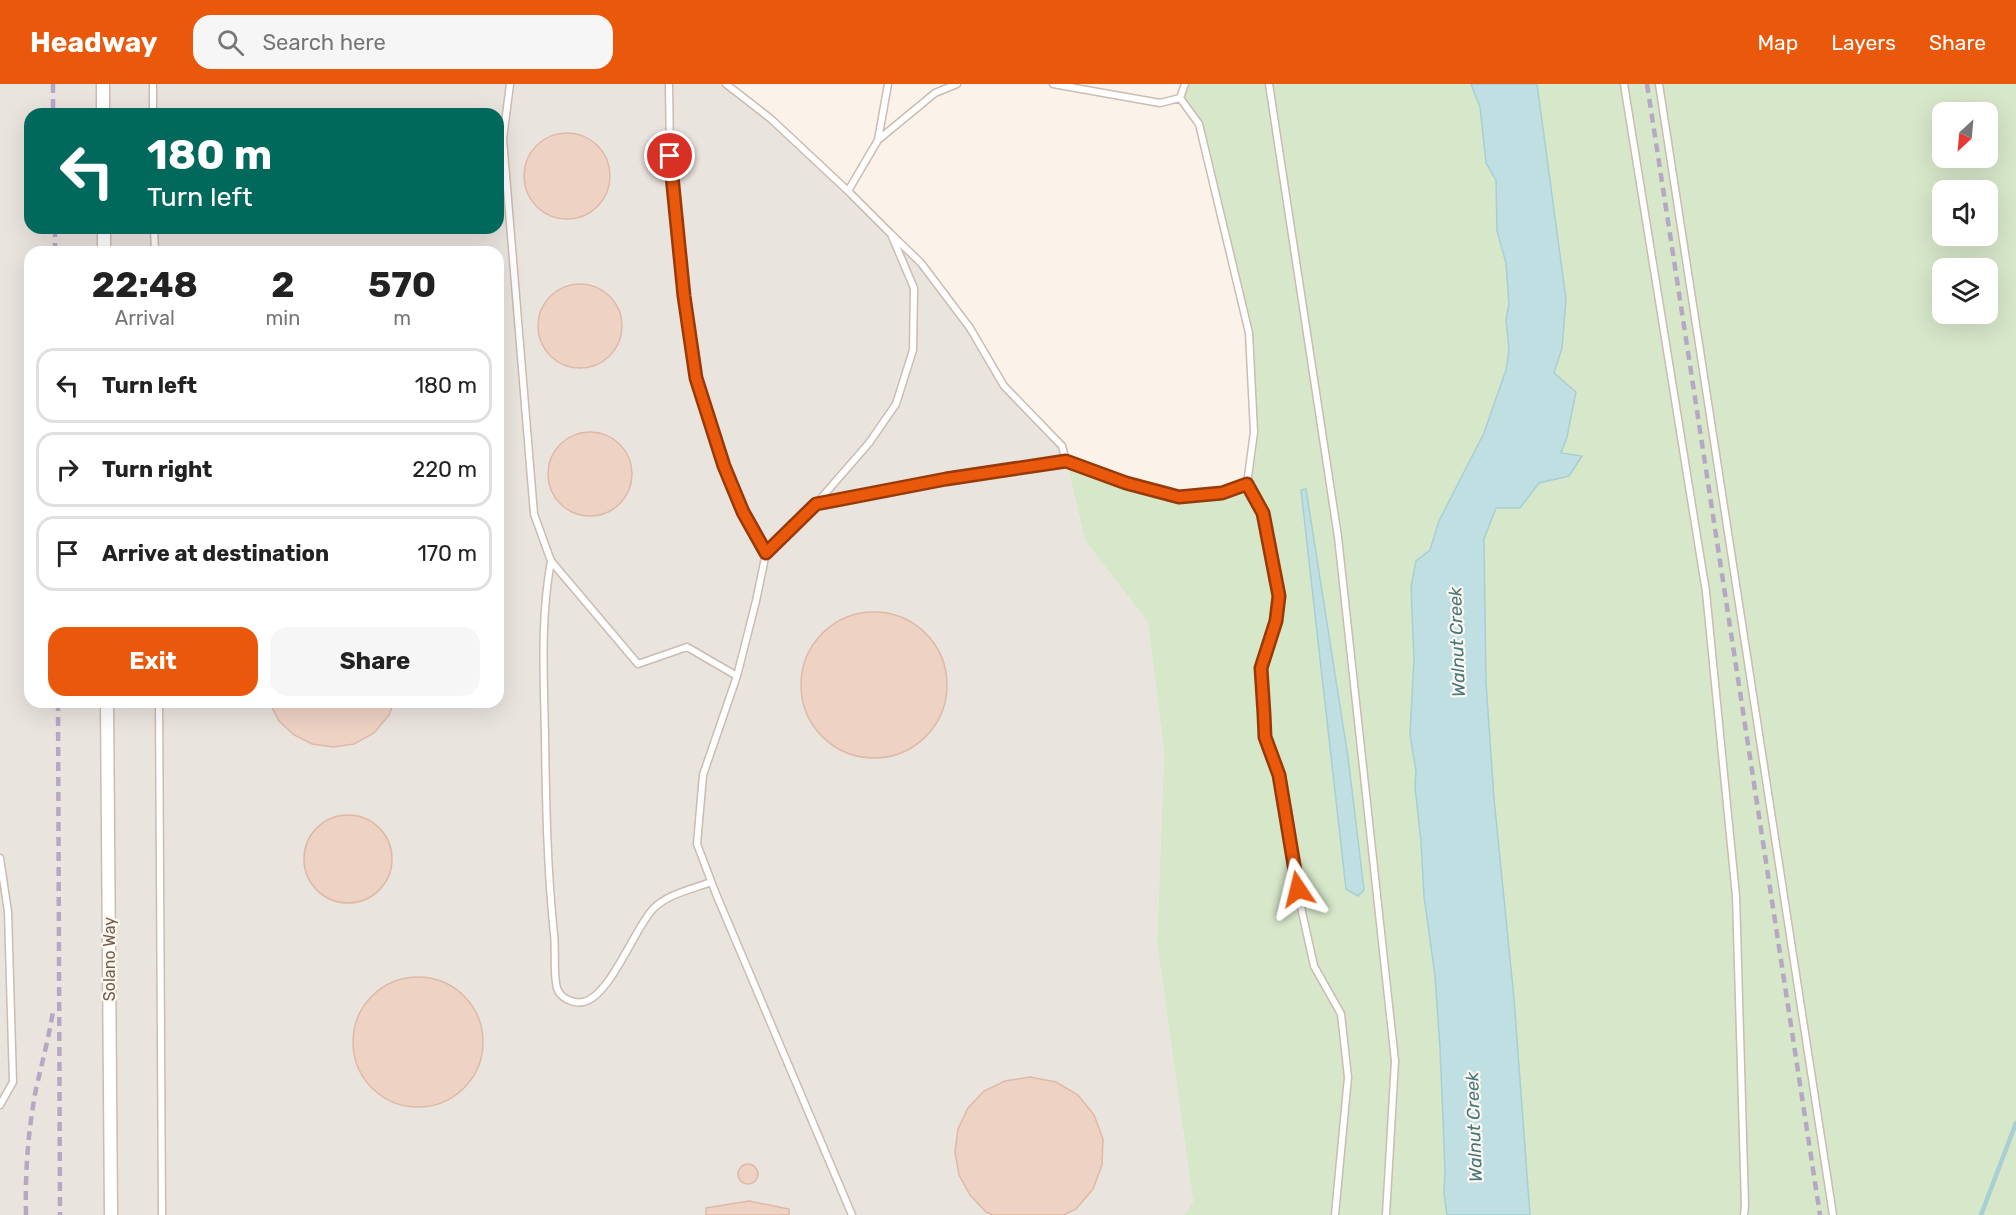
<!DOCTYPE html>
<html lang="en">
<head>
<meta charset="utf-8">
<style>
  body { margin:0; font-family:Rubik,sans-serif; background:#f6f6f6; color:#222; height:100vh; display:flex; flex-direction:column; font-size:22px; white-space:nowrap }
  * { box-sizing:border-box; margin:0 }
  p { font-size:20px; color:#767676 }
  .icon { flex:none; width:33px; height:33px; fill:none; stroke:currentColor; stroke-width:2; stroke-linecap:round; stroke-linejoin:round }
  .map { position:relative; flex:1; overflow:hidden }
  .side { position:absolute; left:24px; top:162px; width:480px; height:462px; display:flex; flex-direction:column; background:#fff; border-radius:18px; box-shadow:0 6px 24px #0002 }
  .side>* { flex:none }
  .guide { position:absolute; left:24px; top:24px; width:480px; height:126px; border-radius:18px; box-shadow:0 6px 24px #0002; background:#00695c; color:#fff; overflow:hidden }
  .needle { width:39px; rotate:206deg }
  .controls { position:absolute; left:1932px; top:18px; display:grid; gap:12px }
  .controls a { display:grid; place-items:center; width:66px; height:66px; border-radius:12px; background:#fff; box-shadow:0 6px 24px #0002; font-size:30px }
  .pin { position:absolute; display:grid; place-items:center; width:51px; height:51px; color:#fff; margin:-26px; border:3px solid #fff; border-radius:50%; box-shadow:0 2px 6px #0007 }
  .me { position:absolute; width:66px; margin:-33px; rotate:350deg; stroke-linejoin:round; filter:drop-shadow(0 0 4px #0008) }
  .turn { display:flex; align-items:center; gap:21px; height:126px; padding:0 24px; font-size:27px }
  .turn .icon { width:78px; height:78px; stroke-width:2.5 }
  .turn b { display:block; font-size:42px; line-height:51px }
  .eta { display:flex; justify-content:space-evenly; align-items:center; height:102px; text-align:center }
  .eta b { font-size:36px; font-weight:700; line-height:42px }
  .button { display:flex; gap:12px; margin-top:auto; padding:12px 24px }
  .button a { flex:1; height:69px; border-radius:18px; background:#ea580c; color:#fff; font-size:24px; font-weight:700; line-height:69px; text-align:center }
  .button a+a { background:#f6f6f6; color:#222 }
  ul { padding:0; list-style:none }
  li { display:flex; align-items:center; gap:18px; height:75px; margin:0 12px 9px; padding:0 12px; border:3px solid #e0e0e0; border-radius:18px }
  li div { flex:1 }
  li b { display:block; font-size:22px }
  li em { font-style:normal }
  header { display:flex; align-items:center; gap:36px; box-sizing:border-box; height:84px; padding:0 30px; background:#ea580c; color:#fff }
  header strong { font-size:28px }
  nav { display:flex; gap:33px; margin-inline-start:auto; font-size:21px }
  .search { width:420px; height:54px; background:#f6f6f6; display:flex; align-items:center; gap:15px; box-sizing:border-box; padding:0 21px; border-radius:18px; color:#767676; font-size:22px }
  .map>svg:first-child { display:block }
</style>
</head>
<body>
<header>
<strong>Headway</strong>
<div class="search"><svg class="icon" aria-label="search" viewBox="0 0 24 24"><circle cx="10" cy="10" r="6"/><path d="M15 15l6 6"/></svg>Search here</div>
<nav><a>Map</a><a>Layers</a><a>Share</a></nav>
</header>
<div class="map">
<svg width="2016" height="1131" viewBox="0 0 2016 1131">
  <rect width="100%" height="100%" fill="#fbf3ea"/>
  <path fill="#eae4df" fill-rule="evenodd" d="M0,0H726L771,35L921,179L970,244L1004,302L1062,362L1085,457L1148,538L1164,670L1157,859L1193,1118L1184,1131H0ZM30,30H498V144H30ZM30,168H498V618H30Z"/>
  <path fill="#d7e7c9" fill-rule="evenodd" d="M1185,0H1471L1480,23L1486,79L1496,96L1497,147L1506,178L1509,220L1506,236L1509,266L1506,286L1484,349L1439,437L1430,466L1416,477L1411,503L1414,575L1410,651L1416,687L1415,703L1421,758L1424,812L1435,892L1440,964L1445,1085L1444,1109L1447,1131H1184L1193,1118L1157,859L1164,670L1148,538L1085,457L1066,377L1178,413L1222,409L1247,400L1254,348L1249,249L1199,40L1180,14ZM1306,405L1348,673L1364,806L1358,812L1346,805L1301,407Z
    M1537,0H2016V1131H1530L1514,915L1494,715L1486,597L1484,455L1496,424H1520L1539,399L1569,392L1581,372L1561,369L1567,353L1554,289L1562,264L1546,74ZM1942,28H1988V74H1942ZM1942,106H1988V152H1942ZM1942,184H1988V230H1942Z"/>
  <path fill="#c0dfe3" stroke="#a7cfd4" stroke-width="1.5" d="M1471,0H1537L1566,215L1562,264L1554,289L1576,308L1567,353L1561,369L1582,372L1569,392L1539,399L1520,424H1496L1484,455L1486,598L1494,715L1514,915L1530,1131H1447L1444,1109L1445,1085L1440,964L1435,892L1424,812L1421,758L1415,703L1416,687L1410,651L1414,575L1411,503L1416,477L1430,466L1439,437L1484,349L1506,286L1509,266L1506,236L1509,220L1506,179L1497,147L1496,96L1486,79L1480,23Z
    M1306,405L1348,673L1364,806L1358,812L1346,805L1301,406Z"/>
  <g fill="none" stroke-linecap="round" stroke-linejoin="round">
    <path stroke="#a7cfd4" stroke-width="4.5" d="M1981,1131L2016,1039"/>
  </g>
  <path fill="#eed3c4" stroke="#dfb9a6" stroke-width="1.5" d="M524 92a43 43 0 1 1 86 0a43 43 0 1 1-86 0Z
    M538 242a42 42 0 1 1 84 0a42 42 0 1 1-84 0Z
    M548 390a42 42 0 1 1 84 0a42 42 0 1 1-84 0Z
    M801 601a73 73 0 1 1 146 0a73 73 0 1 1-146 0Z
    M269,618H394L389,631L374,649L354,660L333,663L312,660L294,651L279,637Z
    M304 775a44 44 0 1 1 88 0a44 44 0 1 1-88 0Z
    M353 958a65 65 0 1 1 130 0a65 65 0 1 1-130 0Z
    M1030,993L1056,998L1078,1011L1094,1031L1103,1055L1102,1081L1093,1105L1076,1125L1064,1131H993L986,1128L970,1111L959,1091L955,1068L958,1045L968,1024L984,1007L1005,997Z
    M738 1090a10 10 0 1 1 20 0a10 10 0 1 1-20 0Z
    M749,1117L789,1125V1131H706V1124Z"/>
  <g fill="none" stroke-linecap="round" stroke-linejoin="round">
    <defs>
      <path id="lane" d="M153,0V30
        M510,0L503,55L534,430L551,477L638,580L687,563L737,592
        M669,0L670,72L684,212L696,294L724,382L743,428L766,469L756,517L737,592L703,691L697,760L716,810L852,1131
        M726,0L771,35L848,107L878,56L888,0
        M1053,0L1160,19L1180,14
        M1185,0L1180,14L1199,40L1249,249L1254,348L1247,400L1263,429L1279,512L1276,537L1261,584L1265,653L1279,691L1302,828L1314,882L1341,930L1348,993L1335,1131
        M1269,0L1338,453L1395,977L1386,1131
        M1624,0L1706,508L1736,812L1745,1121L1744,1131
        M1659,0L1833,1131
        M878,56L935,9L957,0
        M154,144L155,168
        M1066,377L1126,399L1178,413L1222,409L1247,400
        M816,420L946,395L1066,377L1062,362L1004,302L970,244L921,179L891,150
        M766,469L816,420L869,359L896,320L913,266L914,204L891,150L848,107
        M551,477C540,537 544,593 545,654C546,719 547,784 554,850C556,866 553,890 557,904C560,914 573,920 583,918C610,913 634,845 653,825C667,810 693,805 711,798
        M159,618L162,1131
        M0,774L8,828L13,998L0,1021"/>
      <path id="street" d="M103,0V30
        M104,144V168
        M107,618L111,1131"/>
    </defs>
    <use href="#lane" stroke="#ccbbb0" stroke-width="9"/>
    <use href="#street" stroke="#ccbbb0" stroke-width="15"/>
    <use href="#lane" stroke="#fff" stroke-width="6"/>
    <use href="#street" stroke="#fff" stroke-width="12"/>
    <path stroke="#b6a8c4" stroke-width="4.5" stroke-dasharray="9 6" stroke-linecap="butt" d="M53,0V30
      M1647,0L1820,1131
      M55,144V168
      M58,618L60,1131
      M26,1131C25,1088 28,1047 36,1005C42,979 49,953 53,927"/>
  </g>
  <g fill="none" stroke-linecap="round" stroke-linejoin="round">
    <defs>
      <path id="route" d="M670,72L684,212L696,294L724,382L743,428L766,469L816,420L946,395L1066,377L1126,399L1179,413L1222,409L1247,400L1263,429L1279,512L1276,537L1261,584L1264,630L1265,653L1279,691L1298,805"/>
    </defs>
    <use href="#route" stroke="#983908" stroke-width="15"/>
    <use href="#route" stroke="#ea580c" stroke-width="10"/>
  </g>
  <g text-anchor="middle" stroke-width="4.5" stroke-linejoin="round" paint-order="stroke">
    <g font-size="16" fill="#735a4f" stroke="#fdf8f0">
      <text transform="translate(109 875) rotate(-90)" y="6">Solano Way</text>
    </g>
    <g font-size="18" font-style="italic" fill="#47777d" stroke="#fdf8f0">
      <text transform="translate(1457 558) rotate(-92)" y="6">Walnut Creek</text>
      <text transform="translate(1474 1043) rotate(-92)" y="6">Walnut Creek</text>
    </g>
  </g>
</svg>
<div class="controls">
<a><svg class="needle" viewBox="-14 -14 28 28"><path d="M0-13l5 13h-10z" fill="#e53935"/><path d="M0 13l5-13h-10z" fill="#767676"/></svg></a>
<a><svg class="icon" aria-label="sound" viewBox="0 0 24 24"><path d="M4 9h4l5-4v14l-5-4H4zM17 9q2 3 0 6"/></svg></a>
<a><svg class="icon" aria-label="layers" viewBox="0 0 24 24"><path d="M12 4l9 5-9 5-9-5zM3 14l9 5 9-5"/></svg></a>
</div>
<div class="pin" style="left:670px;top:72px;background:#d93025"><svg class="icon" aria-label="arrive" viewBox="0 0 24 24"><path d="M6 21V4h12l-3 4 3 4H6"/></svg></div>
<svg class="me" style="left:1298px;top:805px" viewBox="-20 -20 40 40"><path d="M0-17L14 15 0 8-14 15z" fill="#ea580c" stroke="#fff" stroke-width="4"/></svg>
<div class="guide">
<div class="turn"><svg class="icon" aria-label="left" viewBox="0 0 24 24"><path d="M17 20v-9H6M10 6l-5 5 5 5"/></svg><div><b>180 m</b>Turn left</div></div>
</div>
<section class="side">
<div class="eta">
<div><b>22:48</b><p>Arrival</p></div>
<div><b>2</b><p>min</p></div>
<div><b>570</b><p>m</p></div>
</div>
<ul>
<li><svg class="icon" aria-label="left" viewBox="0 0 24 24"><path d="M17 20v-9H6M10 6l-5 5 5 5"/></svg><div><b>Turn left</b></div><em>180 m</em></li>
<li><svg class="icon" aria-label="right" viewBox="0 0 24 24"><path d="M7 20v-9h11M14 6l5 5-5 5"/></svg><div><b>Turn right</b></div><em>220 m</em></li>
<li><svg class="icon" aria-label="arrive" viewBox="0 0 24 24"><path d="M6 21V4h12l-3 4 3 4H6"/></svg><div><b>Arrive at destination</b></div><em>170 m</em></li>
</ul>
<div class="button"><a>Exit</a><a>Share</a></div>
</section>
</div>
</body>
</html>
